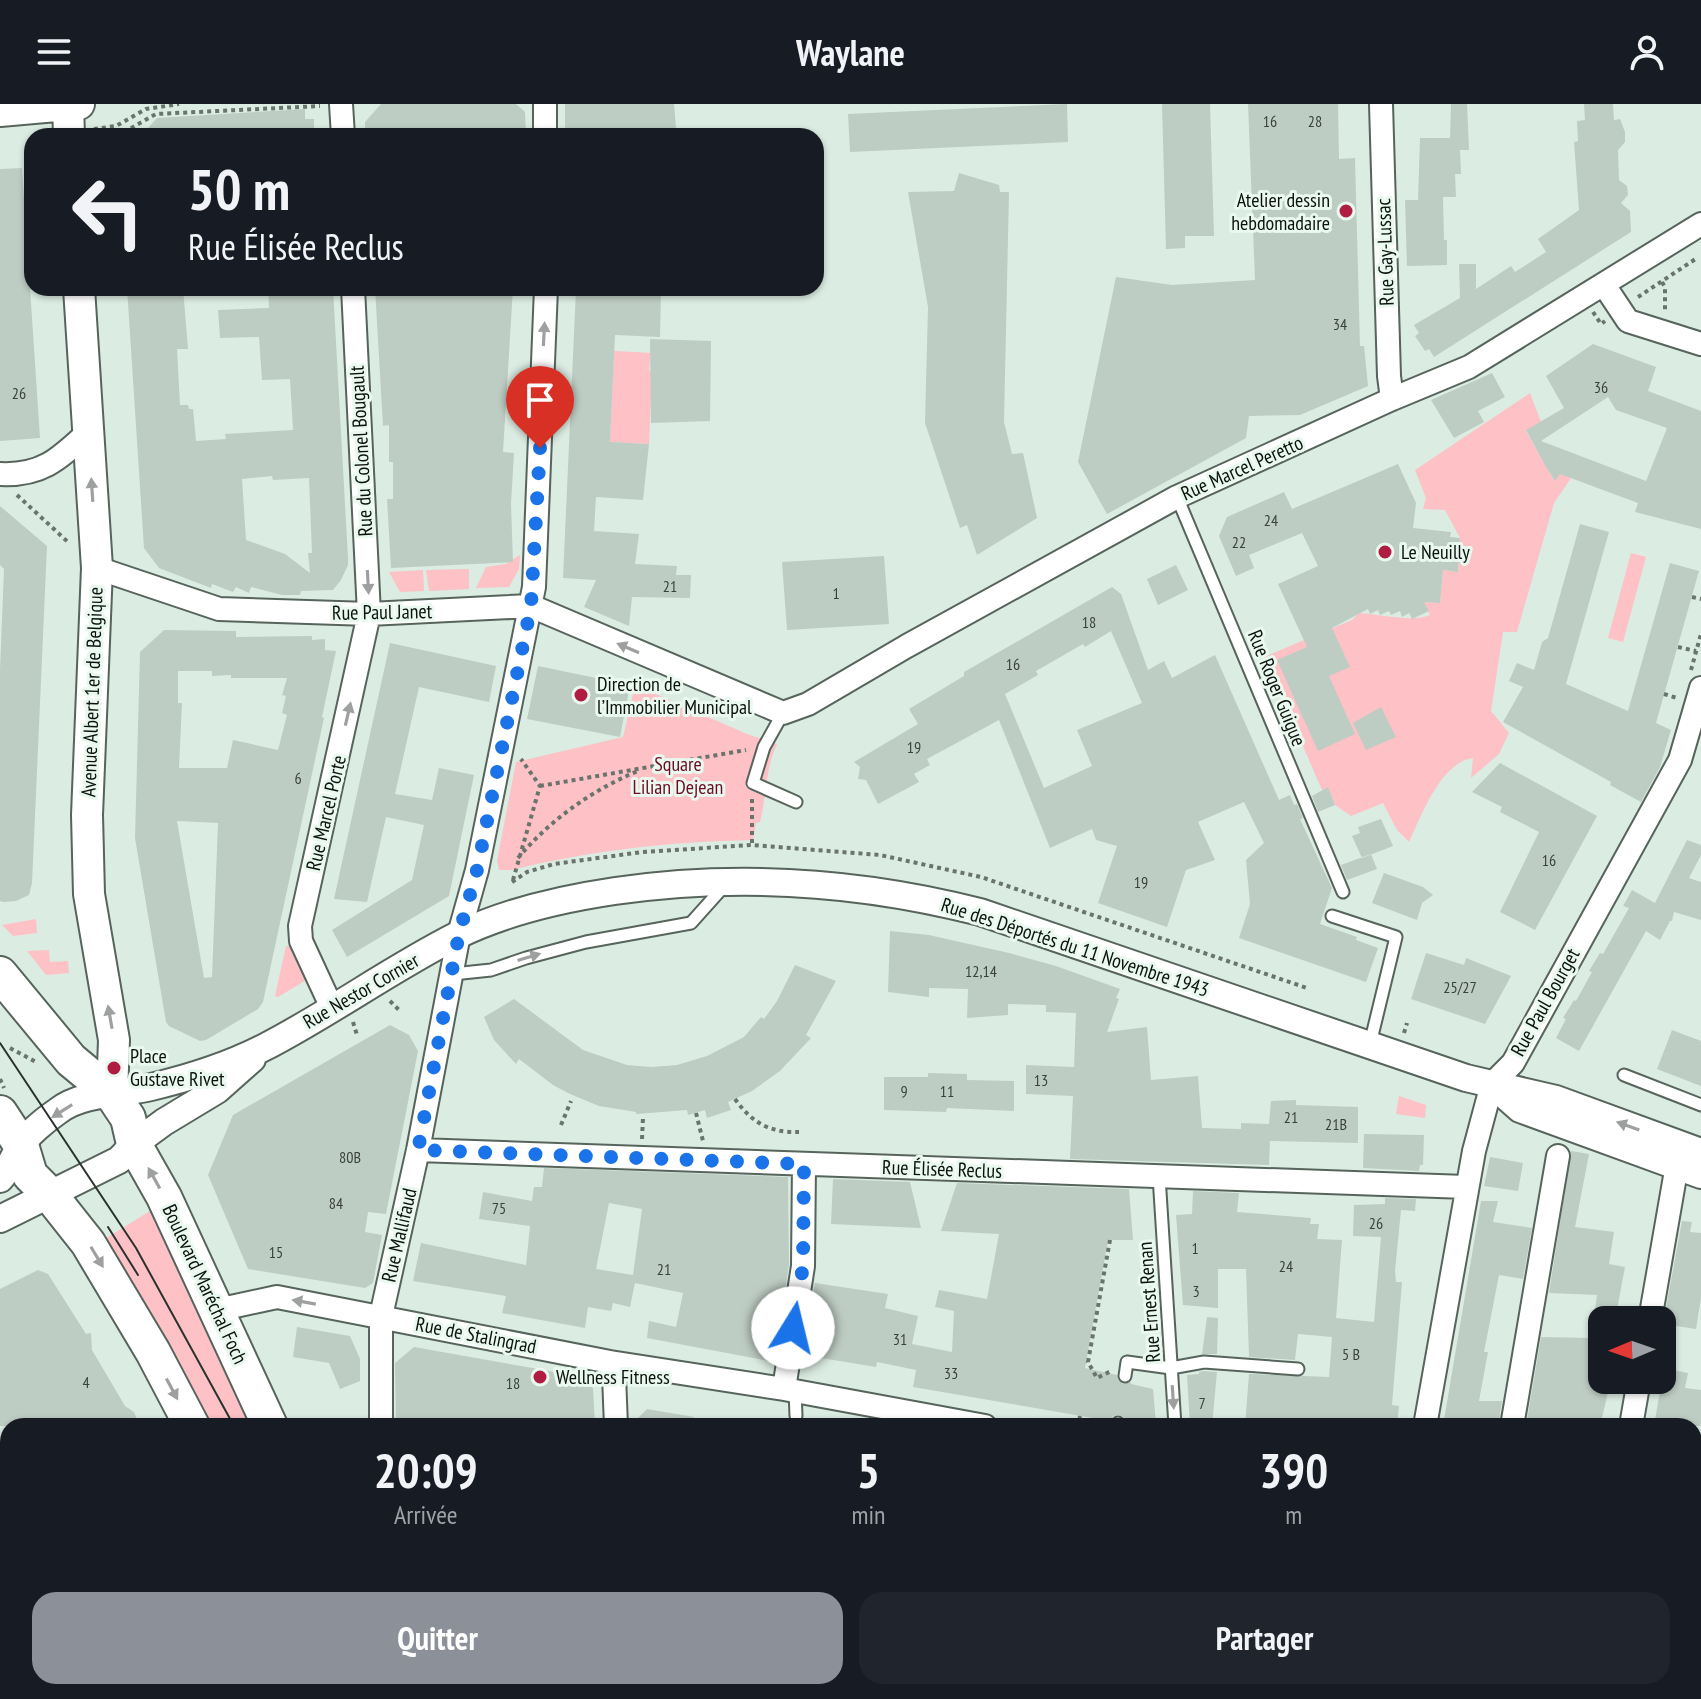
<!DOCTYPE html>
<html lang="fr">
<head>
<meta charset="utf-8">
<style>
  body { margin:0; font-family:"PT Sans Narrow",sans-serif; background:#20242c; color:#f1f3f6; height:100vh; display:flex; flex-direction:column; font-size:30px; white-space:nowrap }
  * { box-sizing:border-box; margin:0 }
  p { font-size:26px; color:#9ea1a6 }
  .icon { flex:none; width:44px; height:44px; fill:none; stroke:currentColor; stroke-width:2; stroke-linecap:round; stroke-linejoin:round }
  .map { position:relative; flex:1; overflow:hidden }
  .sheet { position:absolute; left:0px; top:1314px; width:1702px; height:282px; display:flex; flex-direction:column; background:#171b24; border-radius:24px 24px 0 0; box-shadow:0 2px 6px #0004 }
  .sheet>* { flex:none }
  .hud { position:absolute; left:24px; top:24px; width:800px; height:168px; border-radius:24px; box-shadow:0 2px 6px #0004; background:#171b24; color:#f1f3f6; overflow:hidden }
  .needle { width:52px; rotate:268deg }
  .fabs { position:absolute; left:1588px; top:1202px; display:grid; gap:16px }
  .fabs a { display:grid; place-items:center; width:88px; height:88px; border-radius:16px; background:#171b24; box-shadow:0 2px 6px #0004; font-size:40px }
  .pin { position:absolute; display:grid; place-items:center; width:68px; height:68px; color:#fff; margin:-82px -34px; border-radius:50% 50% 50% 0; rotate:-45deg; box-shadow:0 0 8px #0007 }
  .pin .icon { rotate:45deg }
  .me { position:absolute; width:88px; margin:-44px; rotate:9deg; stroke-linejoin:round; filter:drop-shadow(0 0 6px #0008) }
  .turn { display:flex; align-items:center; gap:28px; height:168px; padding:0 32px; font-size:36px }
  .turn .icon { width:104px; height:104px; stroke-width:2.5 }
  .turn b { display:block; font-size:56px; line-height:68px }
  .eta { display:flex; justify-content:space-evenly; align-items:center; height:136px; text-align:center }
  .eta b { font-size:48px; font-weight:800; line-height:56px }
  .button { display:flex; gap:16px; margin-top:auto; padding:16px 32px }
  .button a { flex:1; height:92px; border-radius:24px; background:#8c9099; color:#fff; font-size:32px; font-weight:800; line-height:92px; text-align:center }
  .button a+a { background:#20242c; color:#f1f3f6 }
  header { display:flex; justify-content:space-between; align-items:center; height:104px; padding:0 32px; background:#171b24; font-size:36px; font-weight:800 }
  .map>svg:first-child { display:block }
</style>
</head>
<body>
<header><svg class="icon" aria-label="menu" viewBox="0 0 24 24"><path d="M4 6h16M4 12h16M4 18h16"/></svg>Waylane<svg class="icon" aria-label="person" viewBox="0 0 24 24"><circle cx="12" cy="8" r="4"/><path d="M4 21q1-7 8-7t8 7"/></svg></header>
<div class="map">
<svg width="1701" height="1595" viewBox="0 0 1701 1595">
  <rect width="100%" height="100%" fill="#dbece2"/>
  <path fill="#fdc1c6" d="M614,247L653,249V254H650L649,267L652,268L649,340L610,338Z
    M1530,289L1541,318L1526,327L1554,376L1566,363L1571,374L1554,399L1517,528H1503L1491,607L1509,629L1499,650L1471,674L1473,654C1441,658 1421,712 1409,738L1397,726L1383,699L1351,712L1335,701L1328,684L1322,686L1264,553L1352,516L1359,509C1380,510 1413,519 1430,511L1424,498L1440,499L1443,466L1458,468L1460,434L1445,406L1423,405L1426,394L1415,366Z
    M1631,449L1646,453L1623,538L1608,534Z
    M520,451L519,465L509,483L476,484L486,463L506,460Z
    M469,465V485L429,487L426,466Z
    M423,466L424,487L400,488L389,468Z
    M635,581L747,630L777,640C765,665 767,692 760,718L756,719L753,736C668,738 594,746 511,766H499L497,757L516,658L623,633Z
    M36,815L37,829L13,832L2,821Z
    M286,842H290L308,875L278,893L275,892Z
    M49,846L50,858L68,857L69,869L46,871L27,847Z
    M1399,992L1426,1001L1425,1014L1396,1010Z
    M150,1107L250,1322H205L100,1138Z
    M1593,1588H1651L1653,1595H1578Z"/>
  <path fill="#becdc4" fill-rule="evenodd" d="M381,0H516L525,8L526,30L365,32V18Z
    M565,0H674L676,24L641,27V32H565Z
    M1067,0L1068,38L850,48L848,10Z
    M1162,0H1210L1214,132H1185V144L1166,145Z
    M1248,0H1338L1339,55L1355,54L1360,242H1364L1368,282L1300,311L1249,312L1246,334L1107,410L1078,358L1116,173L1172,181L1255,176Z
    M1451,0H1467L1469,46H1460L1461,70H1455L1456,93H1443L1444,136H1447V161L1407,162L1405,96H1418L1420,34H1450Z
    M1584,0H1613L1614,16L1620,15L1625,28V38L1618,46L1619,76L1627,82L1628,91L1621,99L1630,107L1631,128L1434,253L1429,245L1425,247L1415,232L1419,229L1414,221L1460,194L1459,160H1476V185L1511,162L1515,168L1546,148L1538,135L1579,106L1574,38L1578,37L1577,17L1585,16Z
    M305,5V15H314V32H141L157,14Z
    M22,64L40,334L0,337V65Z
    M959,69L999,81L1000,88H1009L1004,318L1012,350L1023,349L1037,414L977,451L967,421L960,424L925,319L928,203L908,88L954,87Z
    M127,184H183L188,245H177L180,301H188L189,305H193L196,337L226,335L225,330L293,326L290,275L262,276L259,233L220,234L218,206L269,204L268,184H333L348,454V461L341,476L333,486L301,487L300,491H282L251,483L249,489L236,483L233,488L212,480L211,484L159,464L144,444ZM272,372L273,376L309,374L312,449H308L310,469L285,450L246,436L242,375Z
    M375,184H513L503,348L514,349L511,400L513,458L391,464L387,395H393V358H389V321L383,322Z
    M576,185L661,187L660,233L615,231L610,338L649,340L643,396L596,393L594,427L639,430L635,460L677,462L676,471H691L690,494L632,493L629,522L584,503L596,476L563,474Z
    M650,235L711,237L710,317L651,319Z
    M1593,240L1656,263L1648,287L1701,307V425L1635,408L1638,399L1560,370L1555,377L1546,363L1526,326L1564,304L1546,272ZM1608,293L1616,306L1667,324L1646,377L1541,337Z
    M1492,269L1505,293L1478,307L1484,318L1454,334L1431,296Z
    M1398,360L1416,399L1413,424L1451,428L1450,433L1460,434L1458,468L1443,466L1440,499L1424,498L1429,507L1412,515L1409,509L1402,513L1400,507L1391,511L1389,507L1380,511L1378,506L1370,510L1368,505L1332,524L1350,563L1329,572L1355,630L1318,647L1277,556L1307,543L1278,480L1318,462L1302,429L1249,451L1254,464L1236,472L1219,432L1227,413L1284,388L1292,405Z
    M0,402L47,442L32,779L29,791L16,797L3,798L0,797V566L4,465L0,461Z
    M1580,420L1609,428L1566,580L1628,607L1670,459L1699,467L1656,619L1671,626L1660,663L1641,698L1610,681L1611,678L1503,618L1523,583L1509,577L1517,559L1534,566L1542,538L1548,534Z
    M884,452L889,520L787,526L782,458Z
    M1176,461L1188,486L1158,501L1147,475Z
    M1112,483L1121,490L1148,566L1164,557L1172,574L1215,551L1279,696L1290,691L1294,701L1297,700L1303,714L1300,715L1332,784L1320,820L1357,833L1356,836L1378,844L1366,878L1239,834L1250,800L1246,756L1264,739L1244,698L1198,718L1215,756L1186,766L1167,823L1098,799L1117,742L1096,736L1092,725L1050,744L999,616L927,655L930,661L914,670L919,678L878,700L866,676L858,675L860,663L854,658L918,620L909,605L964,572V568ZM1111,527L1142,599L1077,626L1092,662L1044,684L1005,590L1038,571L1036,567L1083,540L1085,543Z
    M164,526L236,527V533L312,532V536L325,535V546L336,547L322,613L324,614L263,898L258,905L206,936L200,937L169,922L166,918L135,734L140,548ZM178,567H212V572L231,571V574H287L282,591L286,592L282,609L287,611L278,646L233,636L227,664H179L182,599H178ZM177,717L218,719L212,873L204,874Z
    M390,539L496,562L489,598L419,583L395,690L432,696L439,664L474,671L449,792L347,853L332,826L412,776L424,721L386,713L367,798L334,795Z
    M538,562L630,581L620,633L527,615Z
    M1381,603L1396,633L1366,646L1353,619Z
    M1500,659L1597,712L1535,826L1500,808L1539,728L1500,708L1502,703L1472,688Z
    M1328,683L1335,701L1318,708L1312,692Z
    M1381,715L1393,742L1362,754L1352,732L1360,729L1358,723Z
    M1687,736L1701,741V751L1689,774L1701,778V816L1674,808L1672,817H1670L1660,836L1646,827L1579,947L1556,934L1566,915L1563,914L1574,896L1576,897L1592,868L1589,867L1592,862L1600,849L1603,850L1629,804L1623,802L1632,786L1655,799Z
    M1371,750L1377,765L1347,776L1341,761Z
    M1384,769L1423,783L1433,791L1422,799L1417,816L1372,799Z
    M890,827L929,831L1009,849L1056,862L1120,885L1116,894L1119,895L1107,928L1147,923L1151,976L1198,972L1202,1024L1241,1025V1019L1269,1020L1271,997L1296,996V1001L1358,1003V1039L1270,1037L1269,1061L1070,1055L1073,992L1026,990V961L1074,963L1076,909L1046,908V901L1008,900V911L967,914L968,885L929,884V893L888,888Z
    M1426,849L1464,861L1466,854L1511,872L1485,920L1411,895Z
    M795,861L836,877L806,931L811,934L780,967L752,987L728,998L731,1006L707,1014L705,1006L688,1011L687,1006L636,1010V1008L599,1002L570,990L553,981L519,955L516,960L494,936L484,913L514,895L583,946L627,961L651,963L677,961L707,952L744,933L761,913L764,915L777,897Z
    M390,921L409,931L418,947L386,1110L368,1108L365,1128L382,1131L373,1179L365,1184L248,1165L208,1071L233,1011Z
    M1672,926L1701,937V982L1657,965Z
    M928,969L967,970V976L1014,977V1007L947,1004L946,1008L884,1006V973H928Z
    M1364,1030L1424,1031L1423,1061H1420L1419,1067L1363,1064Z
    M1571,1047L1589,1050L1575,1123L1614,1128L1609,1160L1625,1163L1616,1211L1595,1206L1597,1191L1549,1189Z
    M1490,1053L1523,1059L1518,1087L1484,1082Z
    M544,1064L788,1073L789,1161L774,1258L647,1234L649,1217L676,1223L683,1189L635,1179L630,1203L613,1199L611,1207L588,1203L585,1224L502,1209L506,1192L413,1177L421,1139L526,1161L530,1122L479,1115L483,1088L532,1097L534,1083H542ZM609,1099L642,1105L633,1171L596,1165Z
    M833,1075L910,1078L921,1124L831,1120Z
    M957,1079L1129,1085L1133,1136H1108L1085,1264L1117,1271L1118,1276L1123,1280L1131,1278V1280L1153,1285L1156,1320L1141,1318V1322H1134L1126,1321L1125,1314L1119,1311L1113,1312L1110,1317L913,1283L916,1266L877,1258L876,1263L803,1251L815,1179L888,1190L885,1204L918,1212L912,1240L952,1248L954,1207L935,1203L939,1186L987,1195L999,1130L941,1127Z
    M1193,1087L1239,1089L1237,1108L1311,1114L1310,1120H1319L1317,1135L1342,1136L1336,1214L1374,1218L1381,1133L1353,1132L1354,1101L1385,1100V1094L1416,1095L1415,1107L1401,1106L1395,1167L1396,1178H1402L1392,1301L1399,1302L1397,1322H1245L1249,1270L1329,1273L1332,1233L1298,1230L1295,1256L1249,1253L1246,1165H1218V1204L1183,1201L1176,1111L1192,1110Z
    M1481,1097H1498L1493,1118L1532,1124L1523,1175L1499,1171L1484,1248H1488L1479,1297H1502L1498,1322H1443Z
    M1682,1117L1692,1118L1690,1128L1701,1129V1194L1696,1225L1663,1220Z
    M38,1166L48,1170L86,1230L91,1229L92,1246L125,1302L134,1308L140,1322H0V1185Z
    M1207,1213L1218,1214L1217,1250H1202Z
    M297,1223L350,1232L360,1255V1277L340,1285L329,1259L293,1253Z
    M1541,1233L1595,1234L1589,1270L1602,1272V1276H1611L1600,1322H1526Z
    M414,1243L583,1273L593,1284L595,1322H396L395,1259Z
    M1664,1264L1688,1269L1685,1284L1701,1286V1322H1654Z
    M1204,1267L1217,1268L1212,1322H1190L1187,1271L1199,1270V1268Z
    M647,1305L694,1313L693,1322H630Z"/>
  <g fill="none" stroke-linecap="round" stroke-linejoin="round">
    <defs>
      <path id="service" d="M1177,393L1343,788
        M783,609L764,643L753,679L796,698
        M1332,812L1396,833L1370,940
        M453,870L491,866L526,854L586,838L691,819L725,781
        M1624,971L1701,1001
        M1159,1072L1175,1322
        M1125,1272L1127,1258L1171,1264L1204,1258L1298,1265
        M795,1287L796,1312
        M1118,1322V1319
        M551,1588V1595
        M1192,1588L1193,1595"/>
      <path id="minor" d="M341,0L343,32
        M545,0V32
        M1381,0L1389,272L1392,295
        M1604,181L1628,217L1701,240
        M0,370C42,372 59,355 88,328
        M97,464L219,505L369,510L531,502L783,609L808,600L907,542L1177,393L1392,295L1469,263L1701,120
        M332,904L301,837L300,822L369,510L353,184
        M418,1046L1466,1083
        M217,1206L277,1193L610,1258L784,1285L985,1322
        M1650,1216L1677,1061
        M610,1258L614,1272L616,1322
        M784,1285L803,1162L804,1060
        M381,1322V1212L418,1046L459,830L477,766L534,483L546,184
        M1425,1322L1474,1047L1492,980L1513,959L1680,656L1701,584
        M1512,1322L1558,1052
        M1631,1322L1639,1276
        M1694,1353L1701,1351
        M0,1421L8,1439
        M75,1588L78,1595
        M628,1588V1595
        M1053,1588V1595"/>
      <path id="tertiary" d="M1493,981L1520,1005L1701,1071
        M0,1075C9,1066 12,1055 19,1044C27,1031 45,1016 58,1007C82,988 122,990 151,983C189,974 230,961 265,943C331,909 392,864 458,831C507,807 561,795 615,787C739,769 858,777 980,808L1466,974L1556,995L1701,1048
        M0,1115L119,1056L134,1040L164,1018L217,986L252,955"/>
      <path id="secondary" d="M68,0L69,32
        M0,7L79,0
        M79,184L97,464L87,711L89,790L114,936L112,990"/>
      <path id="primary" d="M0,870L71,956L112,990L128,1014L134,1040L164,1093L270,1322
        M0,1009L21,1041L30,1071L50,1091L88,1139L153,1248L192,1322
        M312,1588L315,1595
        M378,1588L380,1595"/>
    </defs>
    <use href="#service" stroke="#56645c" stroke-width="15"/>
    <use href="#minor" stroke="#56645c" stroke-width="26"/>
    <use href="#tertiary" stroke="#56645c" stroke-width="30"/>
    <use href="#secondary" stroke="#56645c" stroke-width="34"/>
    <use href="#primary" stroke="#56645c" stroke-width="38"/>
    <path stroke="#69746d" stroke-width="4" stroke-dasharray="4 4" stroke-linecap="butt" d="M94,25L116,22L146,5L179,0
      M117,32L156,10L320,2
      M1662,178L1665,183V208
      M1638,193L1697,154
      M1593,208L1601,220L1605,217
      M17,391L69,439
      M1692,493L1701,495
      M1678,543L1696,547
      M1691,566L1701,530
      M1664,590L1677,594
      M540,682L746,646
      M752,695V741
      M518,754C550,716 592,686 638,667
      M513,776L540,682L521,655
      M512,778L527,768L554,760L642,748L752,741L880,751L981,773L1307,884
      M390,897L400,907
      M353,918L357,931
      M1404,929L1407,919
      M10,944L36,958
      M0,975L4,984
      M735,995C752,1019 770,1029 799,1028
      M696,1009L703,1037
      M561,1021L571,997
      M642,1035L643,1014
      M1110,1136L1088,1258L1097,1274L1111,1267
      M1149,1319V1322
      M1078,1322L1080,1312"/>
    <use href="#service" stroke="#fff" stroke-width="11"/>
    <use href="#minor" stroke="#fff" stroke-width="22"/>
    <use href="#tertiary" stroke="#fff" stroke-width="26"/>
    <use href="#secondary" stroke="#fff" stroke-width="30"/>
    <use href="#primary" stroke="#fff" stroke-width="34"/>
    <path stroke="#2a322d" stroke-width="2" d="M0,939L136,1144L234,1322
      M108,1123L138,1171
      M339,1588L342,1595"/>
  </g>
  <defs><path id="oneway-solid" d="M-6-.8H1V-3.2L6.5 0L1 3.2V.8H-6Z" transform="scale(2)"/></defs>
  <g fill="#9ea09f">
    <use href="#oneway-solid" transform="translate(544 230) rotate(-87)"/>
    <use href="#oneway-solid" transform="translate(92 386) rotate(-94)"/>
    <use href="#oneway-solid" transform="translate(368 478) rotate(87)"/>
    <use href="#oneway-solid" transform="translate(628 544) rotate(-157)"/>
    <use href="#oneway-solid" transform="translate(348 610) rotate(-77)"/>
    <use href="#oneway-solid" transform="translate(529 853) rotate(-17)"/>
    <use href="#oneway-solid" transform="translate(110 913) rotate(-100)"/>
    <use href="#oneway-solid" transform="translate(62 1007) rotate(148)"/>
    <use href="#oneway-solid" transform="translate(1628 1022) rotate(-160)"/>
    <use href="#oneway-solid" transform="translate(154 1074) rotate(-119)"/>
    <use href="#oneway-solid" transform="translate(97 1153) rotate(59)"/>
    <use href="#oneway-solid" transform="translate(304 1198) rotate(-170)"/>
    <use href="#oneway-solid" transform="translate(172 1285) rotate(62)"/>
    <use href="#oneway-solid" transform="translate(1173 1293) rotate(86)"/>
  </g>
  <g fill="none" stroke-linecap="round" stroke-linejoin="round">
    <path stroke="#1a73e8" stroke-width="14" stroke-dasharray="0 25.2" d="M540,344L531,502L477,766L459,830L418,1046L804,1060L803,1162L793,1224"/>
  </g>
  <g fill="#b01c42" stroke="#e9f9ef" stroke-width="3">
    <circle cx="1346" cy="107" r="8"/>
    <circle cx="1385" cy="448" r="8"/>
    <circle cx="581" cy="591" r="8"/>
    <circle cx="114" cy="964" r="8"/>
    <circle cx="540" cy="1273" r="8"/>
  </g>
  <g text-anchor="middle" stroke-width="6" stroke-linejoin="round" paint-order="stroke">
    <g font-size="16" fill="#38413c">
      <text x="1270" y="23">16</text>
      <text x="1315" y="23">28</text>
      <text x="1340" y="226">34</text>
      <text x="1601" y="289">36</text>
      <text x="19" y="295">26</text>
      <text x="1271" y="422">24</text>
      <text x="1239" y="444">22</text>
      <text x="670" y="488">21</text>
      <text x="836" y="495">1</text>
      <text x="1089" y="524">18</text>
      <text x="1013" y="566">16</text>
      <text x="914" y="649">19</text>
      <text x="298" y="680">6</text>
      <text x="1549" y="762">16</text>
      <text x="1141" y="784">19</text>
      <text x="981" y="873">12,14</text>
      <text x="1460" y="889">25/27</text>
      <text x="1041" y="982">13</text>
      <text x="904" y="993">9</text>
      <text x="947" y="993">11</text>
      <text x="1291" y="1019">21</text>
      <text x="1336" y="1026">21B</text>
      <text x="350" y="1059">80B</text>
      <text x="336" y="1105">84</text>
      <text x="499" y="1110">75</text>
      <text x="1376" y="1125">26</text>
      <text x="1195" y="1150">1</text>
      <text x="276" y="1154">15</text>
      <text x="1286" y="1168">24</text>
      <text x="664" y="1171">21</text>
      <text x="1196" y="1193">3</text>
      <text x="900" y="1241">31</text>
      <text x="1351" y="1256">5 B</text>
      <text x="951" y="1275">33</text>
      <text x="86" y="1284">4</text>
      <text x="513" y="1285">18</text>
      <text x="1202" y="1305">7</text>
    </g>
    <g font-size="20" fill="#0c120e" stroke="#e9f9ef" text-anchor="start">
      <text x="1330" y="103" text-anchor="end">Atelier dessin<tspan x="1330" dy="23">hebdomadaire</tspan></text>
      <text x="1401" y="455">Le Neuilly</text>
      <text x="597" y="587">Direction de<tspan x="597" dy="23">l’Immobilier Municipal</tspan></text>
      <text x="130" y="959">Place<tspan x="130" dy="23">Gustave Rivet</tspan></text>
      <text x="556" y="1280">Wellness Fitness</text>
    </g>
    <g font-size="20" fill="#0c120e" stroke="#e9f9ef">
      <text transform="translate(1385 148) rotate(-92)" y="7">Rue Gay-Lussac</text>
      <text transform="translate(361 347) rotate(-93)" y="7">Rue du Colonel Bougault</text>
      <text transform="translate(1242 364) rotate(-24)" y="7">Rue Marcel Peretto</text>
      <text transform="translate(382 508) rotate(-1)" y="7">Rue Paul Janet</text>
      <text transform="translate(1277 584) rotate(68)" y="7">Rue Roger Guigue</text>
      <text transform="translate(92 588) rotate(-88)" y="7">Avenue Albert 1er de Belgique</text>
      <text transform="translate(326 709) rotate(-77)" y="7">Rue Marcel Porte</text>
      <text transform="translate(1075 843) rotate(18)" y="7">Rue des Déportés du 11 Novembre 1943</text>
      <text transform="translate(361 887) rotate(-30)" y="7">Rue Nestor Cornier</text>
      <text transform="translate(1545 898) rotate(-61)" y="7">Rue Paul Bourget</text>
      <text transform="translate(942 1065) rotate(2)" y="7">Rue Élisée Reclus</text>
      <text transform="translate(399 1131) rotate(-77)" y="7">Rue Mallifaud</text>
      <text transform="translate(205 1180) rotate(65)" y="7">Boulevard Maréchal Foch</text>
      <text transform="translate(1149 1198) rotate(-94)" y="7">Rue Ernest Renan</text>
      <text transform="translate(476 1231) rotate(11)" y="7">Rue de Stalingrad</text>
    </g>
    <g font-size="20" fill="#6c0c25" stroke="#e9f9ef">
      <text x="678" y="667">Square<tspan x="678" dy="23">Lilian Dejean</tspan></text>
    </g>
  </g>
</svg>
<div class="fabs">
<a><svg class="needle" viewBox="-14 -14 28 28"><path d="M0-13l5 13h-10z" fill="#e53935"/><path d="M0 13l5-13h-10z" fill="#9ea1a6"/></svg></a>
</div>
<div class="pin" style="left:540px;top:344px;background:#d93025"><svg class="icon" aria-label="arrive" viewBox="0 0 24 24"><path d="M6 21V4h12l-3 4 3 4H6"/></svg></div>
<svg class="me" style="left:793px;top:1224px" viewBox="-20 -20 40 40"><circle r="19" fill="#fff"/><path d="M0-13L10 11 0 6-10 11z" fill="#1a73e8"/></svg>
<div class="hud">
<div class="turn"><svg class="icon" aria-label="left" viewBox="0 0 24 24"><path d="M17 20v-9H6M10 6l-5 5 5 5"/></svg><div><b>50 m</b>Rue Élisée Reclus</div></div>
</div>
<section class="sheet">
<div class="eta">
<div><b>20:09</b><p>Arrivée</p></div>
<div><b>5</b><p>min</p></div>
<div><b>390</b><p>m</p></div>
</div>
<div class="button"><a>Quitter</a><a>Partager</a></div>
</section>
</div>
</body>
</html>
